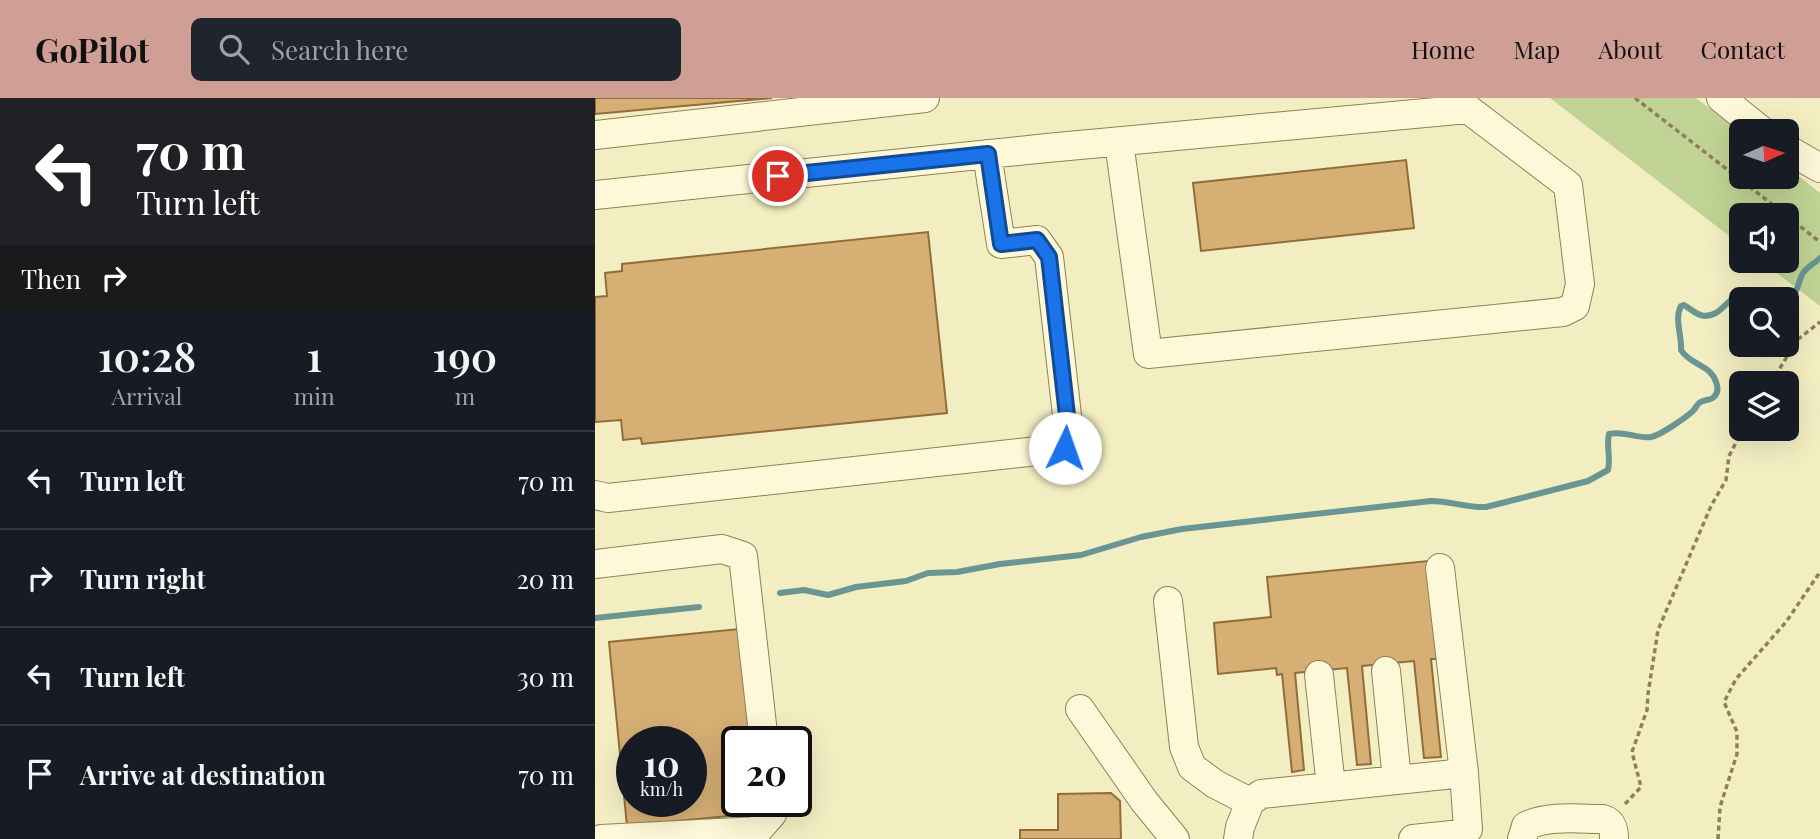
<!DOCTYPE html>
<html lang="en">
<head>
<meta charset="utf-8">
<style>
  body { margin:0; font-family:"Playfair Display",serif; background:#20242c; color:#f1f3f6; height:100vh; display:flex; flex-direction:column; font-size:26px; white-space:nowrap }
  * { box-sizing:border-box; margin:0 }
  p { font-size:23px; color:#9ea1a6 }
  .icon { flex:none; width:38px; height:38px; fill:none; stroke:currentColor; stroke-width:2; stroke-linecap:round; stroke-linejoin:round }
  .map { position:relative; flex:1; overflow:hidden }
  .details { display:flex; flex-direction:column; background:#171b24; width:595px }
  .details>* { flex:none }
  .top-card { background:#202124; color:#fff; overflow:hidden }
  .needle { width:46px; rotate:87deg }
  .buttons { position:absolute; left:1134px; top:21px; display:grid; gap:14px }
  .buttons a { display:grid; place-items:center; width:70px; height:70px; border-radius:10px; background:#171b24; box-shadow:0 7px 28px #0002; font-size:35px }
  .speed { position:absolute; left:21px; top:628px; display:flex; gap:14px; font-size:35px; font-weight:700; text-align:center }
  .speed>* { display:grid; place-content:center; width:91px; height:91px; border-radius:50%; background:#171b24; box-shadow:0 7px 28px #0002; line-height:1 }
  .speed small { font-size:18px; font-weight:400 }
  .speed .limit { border:4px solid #111; border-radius:10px; background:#fff; color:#111 }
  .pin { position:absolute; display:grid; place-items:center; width:60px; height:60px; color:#fff; margin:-30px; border:4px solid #fff; border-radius:50%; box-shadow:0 2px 7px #0007 }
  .me { position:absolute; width:77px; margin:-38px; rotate:3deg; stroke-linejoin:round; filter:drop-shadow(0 0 5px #0008) }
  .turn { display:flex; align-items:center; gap:24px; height:147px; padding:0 21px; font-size:32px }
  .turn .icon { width:91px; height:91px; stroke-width:2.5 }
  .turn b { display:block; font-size:49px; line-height:60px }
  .then { display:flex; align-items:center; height:66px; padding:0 21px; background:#0003; gap:14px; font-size:26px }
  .eta { display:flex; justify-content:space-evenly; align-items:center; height:119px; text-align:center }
  .eta b { font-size:42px; font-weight:600; line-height:49px }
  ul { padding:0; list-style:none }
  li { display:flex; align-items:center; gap:21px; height:98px; padding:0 21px; border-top:2px solid #363941 }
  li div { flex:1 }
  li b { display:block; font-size:26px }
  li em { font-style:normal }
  header { display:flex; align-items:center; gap:42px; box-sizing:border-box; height:98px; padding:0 35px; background:#cf9e95; color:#111 }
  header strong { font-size:33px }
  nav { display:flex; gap:38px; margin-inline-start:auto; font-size:24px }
  .search { width:490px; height:63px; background:#20242c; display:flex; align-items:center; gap:18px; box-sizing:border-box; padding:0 24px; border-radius:10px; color:#9ea1a6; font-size:26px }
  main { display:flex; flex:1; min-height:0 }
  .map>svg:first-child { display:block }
</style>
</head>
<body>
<header>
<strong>GoPilot</strong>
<div class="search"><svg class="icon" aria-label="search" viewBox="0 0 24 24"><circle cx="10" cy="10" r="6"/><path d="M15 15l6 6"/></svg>Search here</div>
<nav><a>Home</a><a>Map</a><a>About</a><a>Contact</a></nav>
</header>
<main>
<section class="details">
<div class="top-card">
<div class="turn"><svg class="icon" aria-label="left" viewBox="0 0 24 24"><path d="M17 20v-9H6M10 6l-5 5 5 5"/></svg><div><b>70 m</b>Turn left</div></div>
<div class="then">Then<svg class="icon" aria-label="right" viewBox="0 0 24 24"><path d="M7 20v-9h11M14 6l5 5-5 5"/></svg></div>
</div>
<div class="eta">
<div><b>10:28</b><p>Arrival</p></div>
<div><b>1</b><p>min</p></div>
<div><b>190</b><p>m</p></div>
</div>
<ul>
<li><svg class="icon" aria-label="left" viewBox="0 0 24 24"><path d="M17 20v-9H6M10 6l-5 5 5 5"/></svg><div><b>Turn left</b></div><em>70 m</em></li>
<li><svg class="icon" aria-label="right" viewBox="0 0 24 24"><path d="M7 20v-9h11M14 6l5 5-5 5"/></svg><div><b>Turn right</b></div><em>20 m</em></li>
<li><svg class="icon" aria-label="left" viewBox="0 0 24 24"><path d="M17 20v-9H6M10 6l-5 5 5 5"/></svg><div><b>Turn left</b></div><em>30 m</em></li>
<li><svg class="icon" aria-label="arrive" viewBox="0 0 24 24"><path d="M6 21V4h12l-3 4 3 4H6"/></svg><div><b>Arrive at destination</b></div><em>70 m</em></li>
</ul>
</section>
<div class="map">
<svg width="1225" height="741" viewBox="0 0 1225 741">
  <rect width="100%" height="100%" fill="#f3eec2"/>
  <path fill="#c0d394" d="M955,0H1101L1146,34V79H1192V69L1225,95V208L1166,163H1192V117H1146V147Z"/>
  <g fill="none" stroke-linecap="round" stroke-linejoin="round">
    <path stroke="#6a9592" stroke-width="6" d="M185,495L209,492L233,497L261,489L311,483L333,475L362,474L405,466L486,457L546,439L587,431L836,403C855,403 873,410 891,409L993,383L1013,372C1016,360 1011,348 1014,336C1028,332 1042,341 1056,339C1066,337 1090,320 1098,313C1100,311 1102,307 1104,305C1109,301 1115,303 1119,299C1123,295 1123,289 1121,284C1116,267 1095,267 1086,252C1087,237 1079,221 1086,208L1089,207C1096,211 1101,217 1109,218C1127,218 1131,201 1146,196C1162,190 1179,206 1195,199C1204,194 1203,183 1208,175C1212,169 1220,165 1225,160
      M0,520L104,509"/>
  </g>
  <path fill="#d6af74" stroke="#926d39" stroke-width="2" fill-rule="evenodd" d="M0,0H177L0,16Z
    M811,62L819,130L606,153L598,85Z
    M333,134L352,315L47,346L46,340L28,342L26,322L0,324V199L12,198L10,175L27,173V166Z
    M833,463L842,561H836L846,659L829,660L819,563L767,568L776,666L762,667L752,570L700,575L709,672L697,674L687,576L682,577L681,570L623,576L619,525L676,519L672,479Z
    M144,531L156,644H142V704H162L163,715L32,728L14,544ZM37,644H96V704H37Z
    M516,695L525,703L526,741H425V732H463V696Z"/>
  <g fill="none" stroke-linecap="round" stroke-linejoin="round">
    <defs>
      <path id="minor" d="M1126,0L1167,33
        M0,37L330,0
        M1192,51L1225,70
        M0,97L452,50L873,11L973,87L985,186L980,208L968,214L553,256L524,44
        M0,397L13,400L470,350L474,335L454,159L442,142L406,146L392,56
        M0,466L127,451L148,458L169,644
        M845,470L869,675
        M573,503L589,649L597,669L620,686L655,704
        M791,573L802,682
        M724,577L736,689
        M485,611L549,703L580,741
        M6,741L162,733L177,716L175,704
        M643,741L645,729L655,704L666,696L869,675L873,731L866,736L818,741
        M927,741L931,728C954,717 984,721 1008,721C1018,724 1019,732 1019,741"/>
    </defs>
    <use href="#minor" stroke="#908057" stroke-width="30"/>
    <path stroke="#908057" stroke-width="3.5" stroke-dasharray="5 3.5" stroke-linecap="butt" d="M1040,0L1191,117
      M1192,118L1225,144
      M1176,285L1202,242L1225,224
      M1030,706L1046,689L1037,654L1052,612L1053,596L1063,532L1116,408L1131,382L1134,358L1148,331
      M1123,741L1125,709L1142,656V634L1129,604L1141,581L1191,524L1225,474"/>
    <use href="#minor" stroke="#fdf8d7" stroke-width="28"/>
  </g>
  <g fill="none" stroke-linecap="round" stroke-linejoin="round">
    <defs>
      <path id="route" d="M183,78L393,56L406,146L442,142L454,159L474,335L470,350"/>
    </defs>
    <use href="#route" stroke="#114b97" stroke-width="18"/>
    <use href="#route" stroke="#1a73e8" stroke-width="12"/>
  </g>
</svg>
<div class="buttons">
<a><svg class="needle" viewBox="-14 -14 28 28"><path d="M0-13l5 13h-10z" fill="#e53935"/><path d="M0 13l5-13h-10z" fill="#9ea1a6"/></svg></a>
<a><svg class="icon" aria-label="sound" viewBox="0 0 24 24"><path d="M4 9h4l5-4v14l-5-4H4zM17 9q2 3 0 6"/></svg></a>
<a><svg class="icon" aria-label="search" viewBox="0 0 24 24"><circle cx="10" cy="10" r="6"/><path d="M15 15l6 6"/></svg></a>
<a><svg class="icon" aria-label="layers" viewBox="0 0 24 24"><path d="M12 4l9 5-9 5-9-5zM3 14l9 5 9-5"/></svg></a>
</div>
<div class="speed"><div>10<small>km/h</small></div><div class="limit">20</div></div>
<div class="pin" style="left:183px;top:78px;background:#d93025"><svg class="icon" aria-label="arrive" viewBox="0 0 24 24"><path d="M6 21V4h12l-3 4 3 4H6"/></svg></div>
<svg class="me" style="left:470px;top:350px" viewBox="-20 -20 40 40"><circle r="19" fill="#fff"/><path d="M0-13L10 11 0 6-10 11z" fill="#1a73e8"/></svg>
</div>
</main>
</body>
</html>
